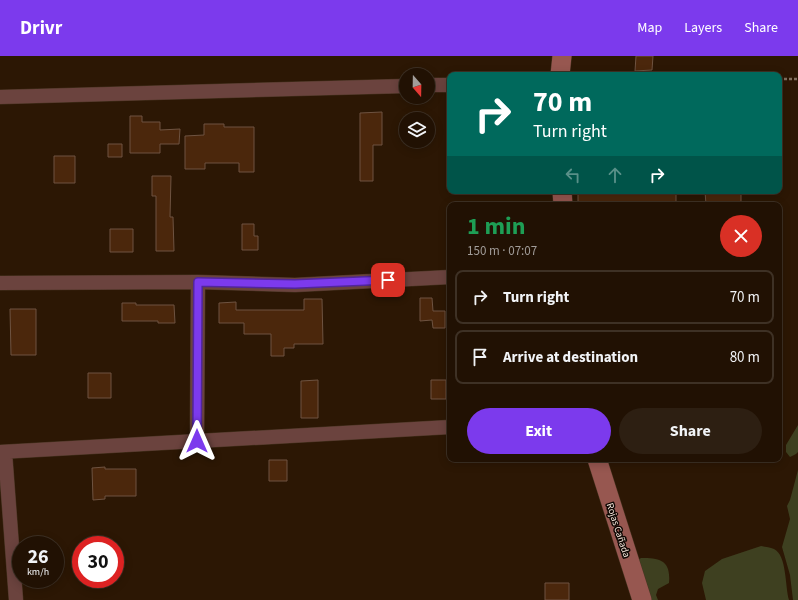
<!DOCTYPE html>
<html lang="en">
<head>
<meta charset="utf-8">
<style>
  body { margin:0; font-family:"Source Sans 3",sans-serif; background:#2d1f12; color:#f1f3f6; height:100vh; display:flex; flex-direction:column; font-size:15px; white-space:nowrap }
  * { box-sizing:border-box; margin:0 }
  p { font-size:13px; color:#a29d9a }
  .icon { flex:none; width:22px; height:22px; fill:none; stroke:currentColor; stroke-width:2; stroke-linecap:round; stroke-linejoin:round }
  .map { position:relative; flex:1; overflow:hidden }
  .side { position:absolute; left:447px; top:146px; width:335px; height:260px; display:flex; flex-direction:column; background:#211103; border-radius:8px; box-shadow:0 2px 10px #0003,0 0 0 1px #3e3125 }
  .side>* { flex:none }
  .guide { position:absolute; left:447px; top:16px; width:335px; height:122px; border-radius:8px; box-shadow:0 2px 10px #0003,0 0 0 1px #3e3125; background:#00695c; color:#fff; overflow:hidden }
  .needle { width:26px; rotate:160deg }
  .tools { position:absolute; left:399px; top:12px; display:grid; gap:8px }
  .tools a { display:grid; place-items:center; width:36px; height:36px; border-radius:50%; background:#211103; box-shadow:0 2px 10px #0003,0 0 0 1px #3e3125; font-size:20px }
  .speed { position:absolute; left:12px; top:480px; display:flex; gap:8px; font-size:20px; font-weight:700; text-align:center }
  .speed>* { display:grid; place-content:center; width:52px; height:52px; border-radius:50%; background:#211103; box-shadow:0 2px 10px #0003,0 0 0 1px #3e3125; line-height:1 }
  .speed small { font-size:10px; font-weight:400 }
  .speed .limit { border:6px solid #d22; background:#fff; color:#111 }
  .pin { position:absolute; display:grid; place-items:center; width:34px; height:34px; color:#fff; margin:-17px; border-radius:8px; box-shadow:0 2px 6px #0006 }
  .me { position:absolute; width:44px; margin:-22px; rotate:0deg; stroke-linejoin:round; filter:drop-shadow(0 0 3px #0008) }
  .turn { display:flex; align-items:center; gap:14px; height:84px; padding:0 20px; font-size:18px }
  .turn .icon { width:52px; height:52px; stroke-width:2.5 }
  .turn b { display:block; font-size:28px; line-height:34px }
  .lanes { display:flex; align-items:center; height:38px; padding:0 20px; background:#0003; justify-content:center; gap:20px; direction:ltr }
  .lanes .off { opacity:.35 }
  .round { display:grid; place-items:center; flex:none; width:42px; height:42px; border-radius:21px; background:#2d1f12 }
  .headline { display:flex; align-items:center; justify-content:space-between; height:68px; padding:0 20px }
  h1 { font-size:24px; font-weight:700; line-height:30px; color:#1e9e55 }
  .primary-button { display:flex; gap:8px; margin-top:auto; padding:8px 20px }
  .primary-button a { flex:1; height:46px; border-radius:24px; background:#7c3aed; color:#fff; font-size:16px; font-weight:700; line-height:46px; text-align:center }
  .primary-button a+a { background:#2d1f12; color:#f1f3f6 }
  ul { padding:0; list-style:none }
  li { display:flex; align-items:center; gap:12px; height:54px; margin:0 8px 6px; padding:0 12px; border:2px solid #3e3125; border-radius:8px }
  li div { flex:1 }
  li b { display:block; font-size:15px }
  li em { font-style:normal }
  header { display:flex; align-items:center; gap:24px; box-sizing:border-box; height:56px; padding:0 20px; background:#7c3aed; color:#fff }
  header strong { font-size:19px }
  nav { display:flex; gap:22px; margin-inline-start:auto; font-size:14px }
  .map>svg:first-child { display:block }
</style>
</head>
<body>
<header>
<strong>Drivr</strong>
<nav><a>Map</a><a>Layers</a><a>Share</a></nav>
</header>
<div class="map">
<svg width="798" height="544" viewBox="0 0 798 544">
  <rect width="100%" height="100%" fill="#2c1704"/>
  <path fill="#3e4020" d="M798,369V396L796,398L790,401L786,396V389Z
    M798,414V544H793L790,519L782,491L790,463L787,450L790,444Z
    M761,490C765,491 770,491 774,493C787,499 785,531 789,544H706L702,527L705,515L722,503Z
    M641,502C660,502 671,504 669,527L658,533L656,539L658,544H640L636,505Z"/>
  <path fill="#4b270c" stroke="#6e5341" d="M636,0H653L652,14L635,15Z
    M382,56V89H373V125H360V57Z
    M130,60H142V66H160V74L180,73L179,88H160V97H130Z
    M204,68H224V71H254V116H239V107H205V113H185V80L204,79Z
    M108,88H122V101H108Z
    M54,100H75V127H54Z
    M152,120H171L170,161H173L174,195H156V140H152Z
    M578,135H676V149H578Z
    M705,135H741V149H706Z
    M242,168H254V180H258V194H242Z
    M110,173H133V196H110Z
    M420,242H432L433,255H445V272H433L432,264L420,265Z
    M304,243H322L323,288H294V292H284V300H271V278H244V267H219V247L236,246V254H304Z
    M122,247H136V249H174L175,267H158V265H122Z
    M10,253H36V299H11Z
    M88,317H111V342H88Z
    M318,324V362H301V325Z
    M431,324H446V343H431Z
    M269,404H287V425H269Z
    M105,411V413H136V440H105V443L93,444L92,412Z
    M545,527H569V544H545Z"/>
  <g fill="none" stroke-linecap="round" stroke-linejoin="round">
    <defs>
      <path id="street" d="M428,29H450
        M0,41L406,30
        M0,227L198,226L295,229L450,221
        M197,385L198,226
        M0,396L450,371
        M5,396L16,544"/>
      <path id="secondary" d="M560,19L562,0
        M562,135L563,149
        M597,403L642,544"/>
    </defs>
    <use href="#street" stroke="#483422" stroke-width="15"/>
    <use href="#secondary" stroke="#483422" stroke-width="20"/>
    <path stroke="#816f5f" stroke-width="2.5" stroke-dasharray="3 2" stroke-linecap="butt" d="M779,23H798"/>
    <use href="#street" stroke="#6b433e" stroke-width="14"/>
    <use href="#secondary" stroke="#975750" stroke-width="19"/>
  </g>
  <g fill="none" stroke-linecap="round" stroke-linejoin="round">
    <defs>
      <path id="route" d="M197,385L198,226L295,228L388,224"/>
    </defs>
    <use href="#route" stroke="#51269a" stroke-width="10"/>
    <use href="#route" stroke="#7c3aed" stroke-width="7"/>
  </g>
  <g text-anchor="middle" stroke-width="3" stroke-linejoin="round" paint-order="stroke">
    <g font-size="10" fill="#f7e8dc" stroke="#0d0501">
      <text transform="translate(619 474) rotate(72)" y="4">Rojas Cañada</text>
    </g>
  </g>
</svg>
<div class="tools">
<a><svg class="needle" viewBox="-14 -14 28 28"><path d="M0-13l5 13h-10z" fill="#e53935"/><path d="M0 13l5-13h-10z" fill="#a29d9a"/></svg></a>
<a><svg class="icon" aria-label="layers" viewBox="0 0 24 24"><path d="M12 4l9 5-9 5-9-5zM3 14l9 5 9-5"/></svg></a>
</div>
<div class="speed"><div>26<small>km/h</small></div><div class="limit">30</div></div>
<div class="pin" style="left:388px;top:224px;background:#d93025"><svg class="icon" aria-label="arrive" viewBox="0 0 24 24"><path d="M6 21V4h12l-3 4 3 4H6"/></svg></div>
<svg class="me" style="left:197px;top:385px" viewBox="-20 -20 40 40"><path d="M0-17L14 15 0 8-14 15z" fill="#7c3aed" stroke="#fff" stroke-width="4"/></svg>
<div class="guide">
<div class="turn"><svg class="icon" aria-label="right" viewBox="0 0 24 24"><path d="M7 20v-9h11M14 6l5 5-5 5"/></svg><div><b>70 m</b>Turn right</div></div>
<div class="lanes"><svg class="icon off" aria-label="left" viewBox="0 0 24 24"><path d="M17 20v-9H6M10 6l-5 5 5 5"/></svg><svg class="icon off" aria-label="ahead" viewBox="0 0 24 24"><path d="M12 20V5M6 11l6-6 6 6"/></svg><svg class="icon" aria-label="right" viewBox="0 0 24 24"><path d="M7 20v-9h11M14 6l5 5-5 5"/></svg></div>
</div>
<section class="side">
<div class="headline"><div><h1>1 min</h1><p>150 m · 07:07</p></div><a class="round" style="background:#d93025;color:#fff"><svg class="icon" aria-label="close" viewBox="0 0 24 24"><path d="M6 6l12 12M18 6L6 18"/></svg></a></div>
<ul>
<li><svg class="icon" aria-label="right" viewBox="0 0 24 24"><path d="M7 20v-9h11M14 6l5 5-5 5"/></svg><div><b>Turn right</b></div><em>70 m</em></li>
<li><svg class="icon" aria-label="arrive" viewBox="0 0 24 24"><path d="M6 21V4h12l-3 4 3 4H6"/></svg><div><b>Arrive at destination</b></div><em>80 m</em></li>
</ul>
<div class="primary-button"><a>Exit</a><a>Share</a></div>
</section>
</div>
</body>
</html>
